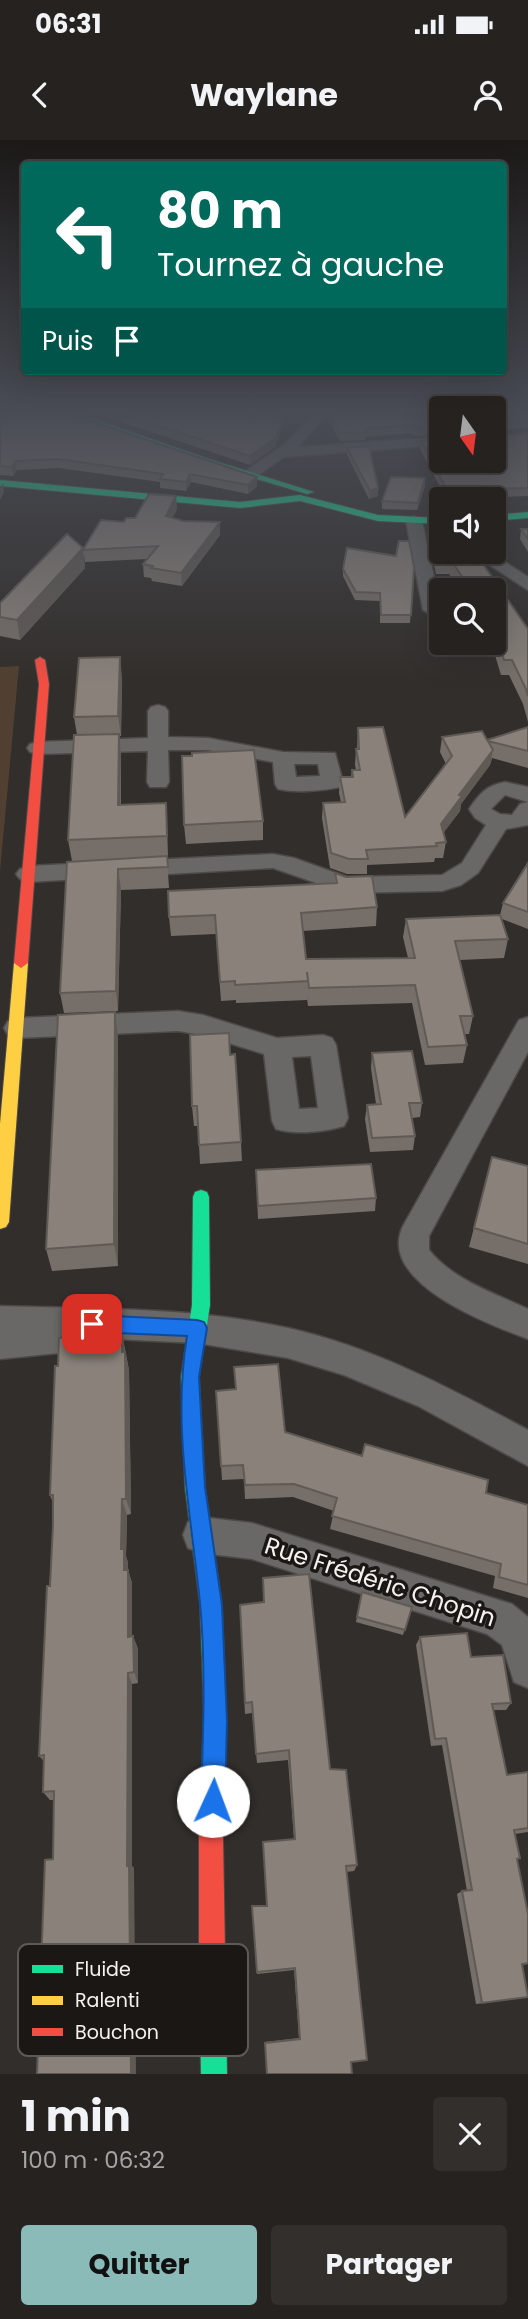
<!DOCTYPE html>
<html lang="fr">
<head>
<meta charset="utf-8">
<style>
  body { margin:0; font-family:Poppins,sans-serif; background:#322f2d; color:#f1f3f6; height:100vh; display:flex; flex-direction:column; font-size:26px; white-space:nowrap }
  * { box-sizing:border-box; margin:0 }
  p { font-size:23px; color:#a4a4a5 }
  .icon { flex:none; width:38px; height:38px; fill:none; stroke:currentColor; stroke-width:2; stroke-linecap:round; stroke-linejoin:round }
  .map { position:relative; height:1934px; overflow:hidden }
  .side { display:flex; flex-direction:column; background:#262220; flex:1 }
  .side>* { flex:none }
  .guide { position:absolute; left:21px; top:21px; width:486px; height:214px; border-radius:7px; box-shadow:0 7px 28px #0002,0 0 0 2px #423f3e; background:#00695c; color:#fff; overflow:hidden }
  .needle { width:46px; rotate:166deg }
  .tools { position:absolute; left:429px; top:256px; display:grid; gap:14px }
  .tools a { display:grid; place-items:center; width:77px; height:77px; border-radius:7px; background:#262220; box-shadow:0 7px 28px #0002,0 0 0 2px #423f3e; font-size:35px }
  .pin { position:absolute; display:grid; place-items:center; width:60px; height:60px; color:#fff; margin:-30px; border-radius:14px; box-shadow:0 4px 10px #0006 }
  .me { position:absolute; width:77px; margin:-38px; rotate:2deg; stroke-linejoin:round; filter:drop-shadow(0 0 5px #0008) }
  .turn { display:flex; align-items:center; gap:24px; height:147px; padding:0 21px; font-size:32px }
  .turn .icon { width:91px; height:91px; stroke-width:2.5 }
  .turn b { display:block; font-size:49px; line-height:60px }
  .then { display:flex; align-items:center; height:66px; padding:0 21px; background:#0003; gap:14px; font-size:26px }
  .round { display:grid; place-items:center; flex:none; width:74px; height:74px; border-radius:7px; background:#322f2d }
  .head { display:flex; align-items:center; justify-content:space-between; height:119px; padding:0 21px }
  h1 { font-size:42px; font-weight:700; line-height:52px }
  .cta { display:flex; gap:14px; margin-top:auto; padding:14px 21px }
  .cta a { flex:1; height:80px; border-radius:7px; background:#8bbbb9; color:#111; font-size:28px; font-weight:700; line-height:80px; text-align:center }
  .cta a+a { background:#322f2d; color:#f1f3f6 }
  .status { display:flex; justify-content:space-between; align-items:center; height:49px; padding:0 35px; background:#262220; direction:ltr }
  .status svg { height:19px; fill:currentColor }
  header { display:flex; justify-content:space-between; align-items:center; height:91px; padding:0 21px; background:#262220; font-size:32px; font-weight:700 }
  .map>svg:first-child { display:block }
</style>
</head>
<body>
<div class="status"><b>06:31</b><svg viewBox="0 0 49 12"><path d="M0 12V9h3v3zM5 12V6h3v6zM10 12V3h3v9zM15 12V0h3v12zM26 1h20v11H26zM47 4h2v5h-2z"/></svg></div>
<header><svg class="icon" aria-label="back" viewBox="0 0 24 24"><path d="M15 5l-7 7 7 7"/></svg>Waylane<svg class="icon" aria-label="person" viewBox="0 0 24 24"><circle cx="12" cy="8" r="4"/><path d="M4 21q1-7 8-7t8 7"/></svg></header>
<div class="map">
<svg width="528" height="1934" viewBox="0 0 528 1934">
  <rect width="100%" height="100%" fill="#322e2b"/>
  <path fill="#514031" d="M19,526L0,731V527Z"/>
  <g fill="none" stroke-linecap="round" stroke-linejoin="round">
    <defs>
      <path id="street" d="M312,275H326L298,307L441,297V305L284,317L254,338H244L241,335L244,332L286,303Z
        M414,376L422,381L441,470L432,475L423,470L406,381Z
        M468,411H488L528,437V450Z
        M158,565L165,567L168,571V597L208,598L283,612L335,613L343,642L340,647C322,651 296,653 278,649L275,644L273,622L208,610H168L169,642L166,647H150L147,642L148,611L37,614L30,612L27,608L30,604L37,602L148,598V571L151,567ZM294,624H318L320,636L296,637Z
        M505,642L528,647V662L505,655L491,669L500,674L512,675L520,664L528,662V685L506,689L478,733L461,745L442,751L345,753L273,728L28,742L20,739L16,734L20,729L28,726L273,714L294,718L347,737L442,735L462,723L486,685L475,678L469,669C479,654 487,645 505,642Z
        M178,871L203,875L277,898L323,895L332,898L336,905L348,978L344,986C325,992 295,995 276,989L272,981L264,914L202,895L178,891L17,898L8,895L4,888L8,881L17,878ZM311,916L318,968L299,969L292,917Z
        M528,877V912L429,1096V1110C453,1140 494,1153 528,1169V1199C488,1184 376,1142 403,1086L519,880Z
        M0,1166C96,1169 194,1167 288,1188C373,1207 452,1249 528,1290V1326L418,1266L344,1235L288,1218L197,1203L93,1198L90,1206L78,1211L0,1219Z
        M201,1377L252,1383L512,1464L528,1477V1548L514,1542L502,1505L487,1494L252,1419L201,1413L188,1408L183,1395L188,1382Z"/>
      <path id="fast" d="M73,275H83L209,319L314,352L307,354L203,323Z
        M0,340L240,362L300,355L378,375L441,378V384L378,381L300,361L240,368L0,346Z
        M528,372V378L494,381V375Z
        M201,1050L207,1052L209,1057L210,1165L199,1237L205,1347L222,1465L226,1573L223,1581L215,1584L207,1581L204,1573L200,1465L185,1347L181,1237L192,1165L193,1057L195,1052Z
        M212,1799L221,1803L225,1812L227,1934H201L199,1812L203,1803Z"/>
      <path id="slow" d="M21,818L28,823L9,1082L6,1087L0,1089V984L14,823Z"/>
      <path id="jam" d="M40,517L45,520L49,544L28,823L21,828L14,823L39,544L35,520Z
        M215,1562L223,1565L226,1573L223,1698L225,1812L221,1821L212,1825L203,1821L199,1812V1698L204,1573L207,1565Z"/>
    </defs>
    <use href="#street" stroke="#4d4947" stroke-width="3"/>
    <use href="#fast" stroke="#4d4947" stroke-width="2"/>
    <use href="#slow" stroke="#4d4947" stroke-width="2"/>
    <use href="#jam" stroke="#4d4947" stroke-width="2"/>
    <use href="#street" fill="#696866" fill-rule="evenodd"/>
    <use href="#fast" fill="#16e098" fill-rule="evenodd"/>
    <use href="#slow" fill="#ffcf43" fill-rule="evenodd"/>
    <use href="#jam" fill="#f24e42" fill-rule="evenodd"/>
  </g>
  <path fill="#766f69" d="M0,275L257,337V346L248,354L191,342L186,351L160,348V342L59,328L17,330L13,336L0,335Z
    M101,275H284L283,283L275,307L250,325Z
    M326,275H441V295L414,296L412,293L365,297V300L340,301Z
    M494,275H528V288L494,290Z
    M528,293V356L457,359L445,356L420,309L421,301Z
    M347,308L378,356L369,359L347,315Z
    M425,338V346L417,370L382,369V361Z
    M176,356L177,369L172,378L220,395L182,446L152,441L151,438L144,437L143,424L147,419L85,422L83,410L124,382L135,378Z
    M521,389H528V412L520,399Z
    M432,395H441V411H474L528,489V582L523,564L509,535H501L491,502H494V450H460L449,434H436L431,409Z
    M83,408L85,428L20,500L0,496V463Z
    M414,427L410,483H380V461L355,460L343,436V429Z
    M122,537L121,596H119L121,614V665L167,683L168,717H167L169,748L121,750L118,871L64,873L60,853L72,721L68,700L77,595L74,577Z
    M528,587V628L492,618L490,625L461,664L460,671L443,693L446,702L443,718H435L434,722L367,725V734H347L330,728L322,678L323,663L341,662L339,653L340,637H351L352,630H356L355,625L356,609H357L358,588L405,677L446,624L440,612L442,597L487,600Z
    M192,616L263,681V700L186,704L184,685Z
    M528,723V789L502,779L508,799L504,818L460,820L473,876L469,894H465L467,905L463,923L425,925L412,863L308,866L307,858V860L236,863V860L221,861L216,794L171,796L169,777L334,743L335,733L377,767L376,786L303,791L306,819L408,818L403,797L406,779L500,775L503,763Z
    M118,896V1126L52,1131L46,1109Z
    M372,913L422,963L420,977L412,978L415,996L413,1010L370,1012L365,979L367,965L376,964L371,928Z
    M230,915L241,1002L242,1021L200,1024L198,986H194L192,966Z
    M492,1017L528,1026V1124L469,1107Z
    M256,1030L376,1058L375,1071L258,1079Z
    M122,1193L129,1230L131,1374L127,1375L126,1416L128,1423V1430L132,1443V1497L133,1496L138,1509V1543L132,1544V1726L134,1728L53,1719L54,1660H50L43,1652L44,1621L39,1616L53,1385V1363L50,1355L58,1226Z
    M216,1251L285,1292L528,1365V1458L493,1448L495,1436L330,1389L334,1371L293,1357L245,1359L244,1339L222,1340Z
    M263,1438L330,1629L357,1725L354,1731L346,1732L351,1922L267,1934L265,1902L299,1898L294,1830L257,1834L252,1766H266L294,1699L288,1620L257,1623L252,1573L245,1574L240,1465L264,1462Z
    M362,1452L412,1467L403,1495L356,1482Z
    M420,1497L471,1517L511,1563L506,1570H493L507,1635L528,1632V1692L515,1694L520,1718L517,1720L528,1774V1824L522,1825L528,1857L476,1864L457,1754L462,1751H467L442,1605L431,1606L416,1505Z"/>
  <path fill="#605a55" d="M284,275L283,283L275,307L250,325V316Z
    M15,321L17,330L13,336L12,327Z
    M190,334L191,342L186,351V342Z
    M257,337V346L248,354V345Z
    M425,338V346L417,370L418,363Z
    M3,343L4,352L0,360V348Z
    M378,348V356L369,359L370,351Z
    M176,356L177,369L167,389L166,376Z
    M220,382V395L182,446L181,433Z
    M83,408L85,428L20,500L17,480Z
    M120,517L122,537L121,596L118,576Z
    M119,594L121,614L120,686L118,665Z
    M493,610L490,625L461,664L460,671L439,699L441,684L459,655Z
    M118,729L121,750L118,871L116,851Z
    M115,872L118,896V1126L114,1104Z
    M122,1193L125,1212H122Z
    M125,1212L129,1230L131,1374L126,1359Z
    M122,1359L127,1375L126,1416L128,1423V1444L124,1430L121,1409Z
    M128,1430L132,1443V1509L128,1497Z
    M133,1496L138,1509V1543L134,1532Z
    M128,1533L132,1544V1726L134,1728L136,1934H131L127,1727Z"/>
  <path fill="#89817a" stroke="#605a55" stroke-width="2" d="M0,275H73L257,337L248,345L190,334L186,342L160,339L163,334L58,319L15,321L12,327L0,326Z
    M126,275H284L275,298L250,316Z
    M331,275H441V287L414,288L413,285L365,289L366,292L340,293Z
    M494,275H528V280L495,282L494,289Z
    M528,293V348L457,350L446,348L421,301L441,299V320H494V294L495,296Z
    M369,306L378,348L370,351L347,308Z
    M391,337L425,338L418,363L382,361Z
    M149,354L176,356L166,376L183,381L220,382L181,433L151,428L153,426L143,424L158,406L83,410L101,380L124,382L126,378H135Z
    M521,389H528V399Z
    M67,394L83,408L17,480L0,477V463Z
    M432,395H441V411H474L528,489V556L526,549L512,520H504L494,486V450H471L451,420H438Z
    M399,401H409L414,427L411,475H381L380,453L356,452L343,429L347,408L396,416Z
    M120,517L118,576L74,577L79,518Z
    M383,587L405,677L452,616L442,597L482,591L487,600L528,587V611L488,601L493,610L459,655L462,656L441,684L446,702L436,703L437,706L366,710L368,719H349L331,713L323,663L345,662L340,637H353L352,630H360L356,609H359L358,588Z
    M119,594L118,665L166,663L167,696L68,700L74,595Z
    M254,610L263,681L184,685L182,616H192V613Z
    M167,716L168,727L118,729L116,851L60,853L67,722Z
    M528,723V772L503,763Z
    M335,733L346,737L372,736L377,767L301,773L306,819L415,818L406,779L500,775L508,799L455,801L473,876H460L467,905L428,907L415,845L309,848L307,832L308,841L235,845V841L220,842L215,775L169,777L168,751L337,743Z
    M115,872L114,1104L46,1109L58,875Z
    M229,893L230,915L235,914L241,1002L199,1005L197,966H192L190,895Z
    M412,911L422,963H409L415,996L372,998L367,965L381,964L372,913Z
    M492,1017L528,1026V1104L474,1088Z
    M371,1024L376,1058L258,1066L256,1030Z
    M122,1193V1212H125L126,1359H122L121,1409H124V1430H128V1497L133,1496L134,1532L128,1533L127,1727L129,1722L131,1934H37L45,1720L53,1719L54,1651L43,1652L44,1615L39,1616L47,1446H50L53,1385V1355H50L55,1226H58L59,1198Z
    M278,1224L285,1292L362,1316L365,1304L488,1340L486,1353L528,1365V1445L499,1437L501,1424L332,1376L337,1358L294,1344L245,1345L243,1325L221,1326L216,1251L236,1249L234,1227Z
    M309,1434L330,1629L346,1630L357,1725L346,1726L367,1920L351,1922L352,1934H267L265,1903L300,1899L295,1828L257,1832L252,1766H267L263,1702L295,1699L289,1610L256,1614L252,1562L245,1563L240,1465L264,1462L263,1438Z
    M362,1452L412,1467L405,1490L357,1477Z
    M467,1493L471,1517L503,1515L511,1563L492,1564L507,1635L528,1632V1688L514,1690L520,1718L517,1719L528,1774V1823L522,1824L528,1857L482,1863L462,1751L472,1750L446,1598L435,1599L420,1497Z"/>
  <linearGradient id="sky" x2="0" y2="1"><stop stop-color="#1c1918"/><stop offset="0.5" stop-color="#494c55"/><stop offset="1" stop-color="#494c55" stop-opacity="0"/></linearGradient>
  <rect width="528" height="545" fill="url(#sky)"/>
  <path fill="#1a73e8" stroke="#114b97" stroke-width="2" d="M92,1175L197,1180L204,1182L207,1188L199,1237L205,1347L222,1465L227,1581L225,1661L221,1670L213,1673L204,1670L201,1661C203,1596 206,1528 200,1463C191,1374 172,1285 187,1196L92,1192L86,1190L83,1184L86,1178Z"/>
  <g text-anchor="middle" stroke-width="7" stroke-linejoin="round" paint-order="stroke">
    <g font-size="24" fill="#f7f2ef" stroke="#1a1715">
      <text transform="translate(380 1442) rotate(18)" y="8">Rue Frédéric Chopin</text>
    </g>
  </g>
  <rect x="18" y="1804" width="230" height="112" rx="10" fill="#1a1715" stroke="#5c5956" stroke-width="2"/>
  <rect x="32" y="1825" width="31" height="8" fill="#16e098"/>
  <rect x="32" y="1856" width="31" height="9" fill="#ffcf43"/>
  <rect x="32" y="1888" width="31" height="8" fill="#f24e42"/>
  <g font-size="19" fill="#f7f2ef">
    <text x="75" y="1836">Fluide</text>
    <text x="75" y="1867">Ralenti</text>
    <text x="75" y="1899">Bouchon</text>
  </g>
</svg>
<div class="tools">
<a><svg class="needle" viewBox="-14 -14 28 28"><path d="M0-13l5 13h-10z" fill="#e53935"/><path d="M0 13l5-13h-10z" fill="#a4a4a5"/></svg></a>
<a><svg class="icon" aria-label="sound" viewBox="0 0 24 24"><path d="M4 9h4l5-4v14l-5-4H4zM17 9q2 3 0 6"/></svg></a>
<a><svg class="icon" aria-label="search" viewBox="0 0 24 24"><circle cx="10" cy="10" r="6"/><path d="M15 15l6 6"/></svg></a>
</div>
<div class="pin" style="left:92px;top:1184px;background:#d93025"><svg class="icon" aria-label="arrive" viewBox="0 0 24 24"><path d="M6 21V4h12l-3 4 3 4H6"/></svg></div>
<svg class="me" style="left:213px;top:1661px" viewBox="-20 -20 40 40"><circle r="19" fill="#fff"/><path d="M0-13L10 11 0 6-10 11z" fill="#1a73e8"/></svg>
<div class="guide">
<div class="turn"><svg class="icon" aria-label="left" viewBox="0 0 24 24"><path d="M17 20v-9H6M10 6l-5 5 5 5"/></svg><div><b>80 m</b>Tournez à gauche</div></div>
<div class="then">Puis<svg class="icon" aria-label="arrive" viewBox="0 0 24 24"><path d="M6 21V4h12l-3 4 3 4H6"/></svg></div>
</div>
</div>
<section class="side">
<div class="head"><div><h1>1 min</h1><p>100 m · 06:32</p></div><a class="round"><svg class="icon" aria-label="close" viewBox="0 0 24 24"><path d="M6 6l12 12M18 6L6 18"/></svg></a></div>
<div class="cta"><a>Quitter</a><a>Partager</a></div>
</section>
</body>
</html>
